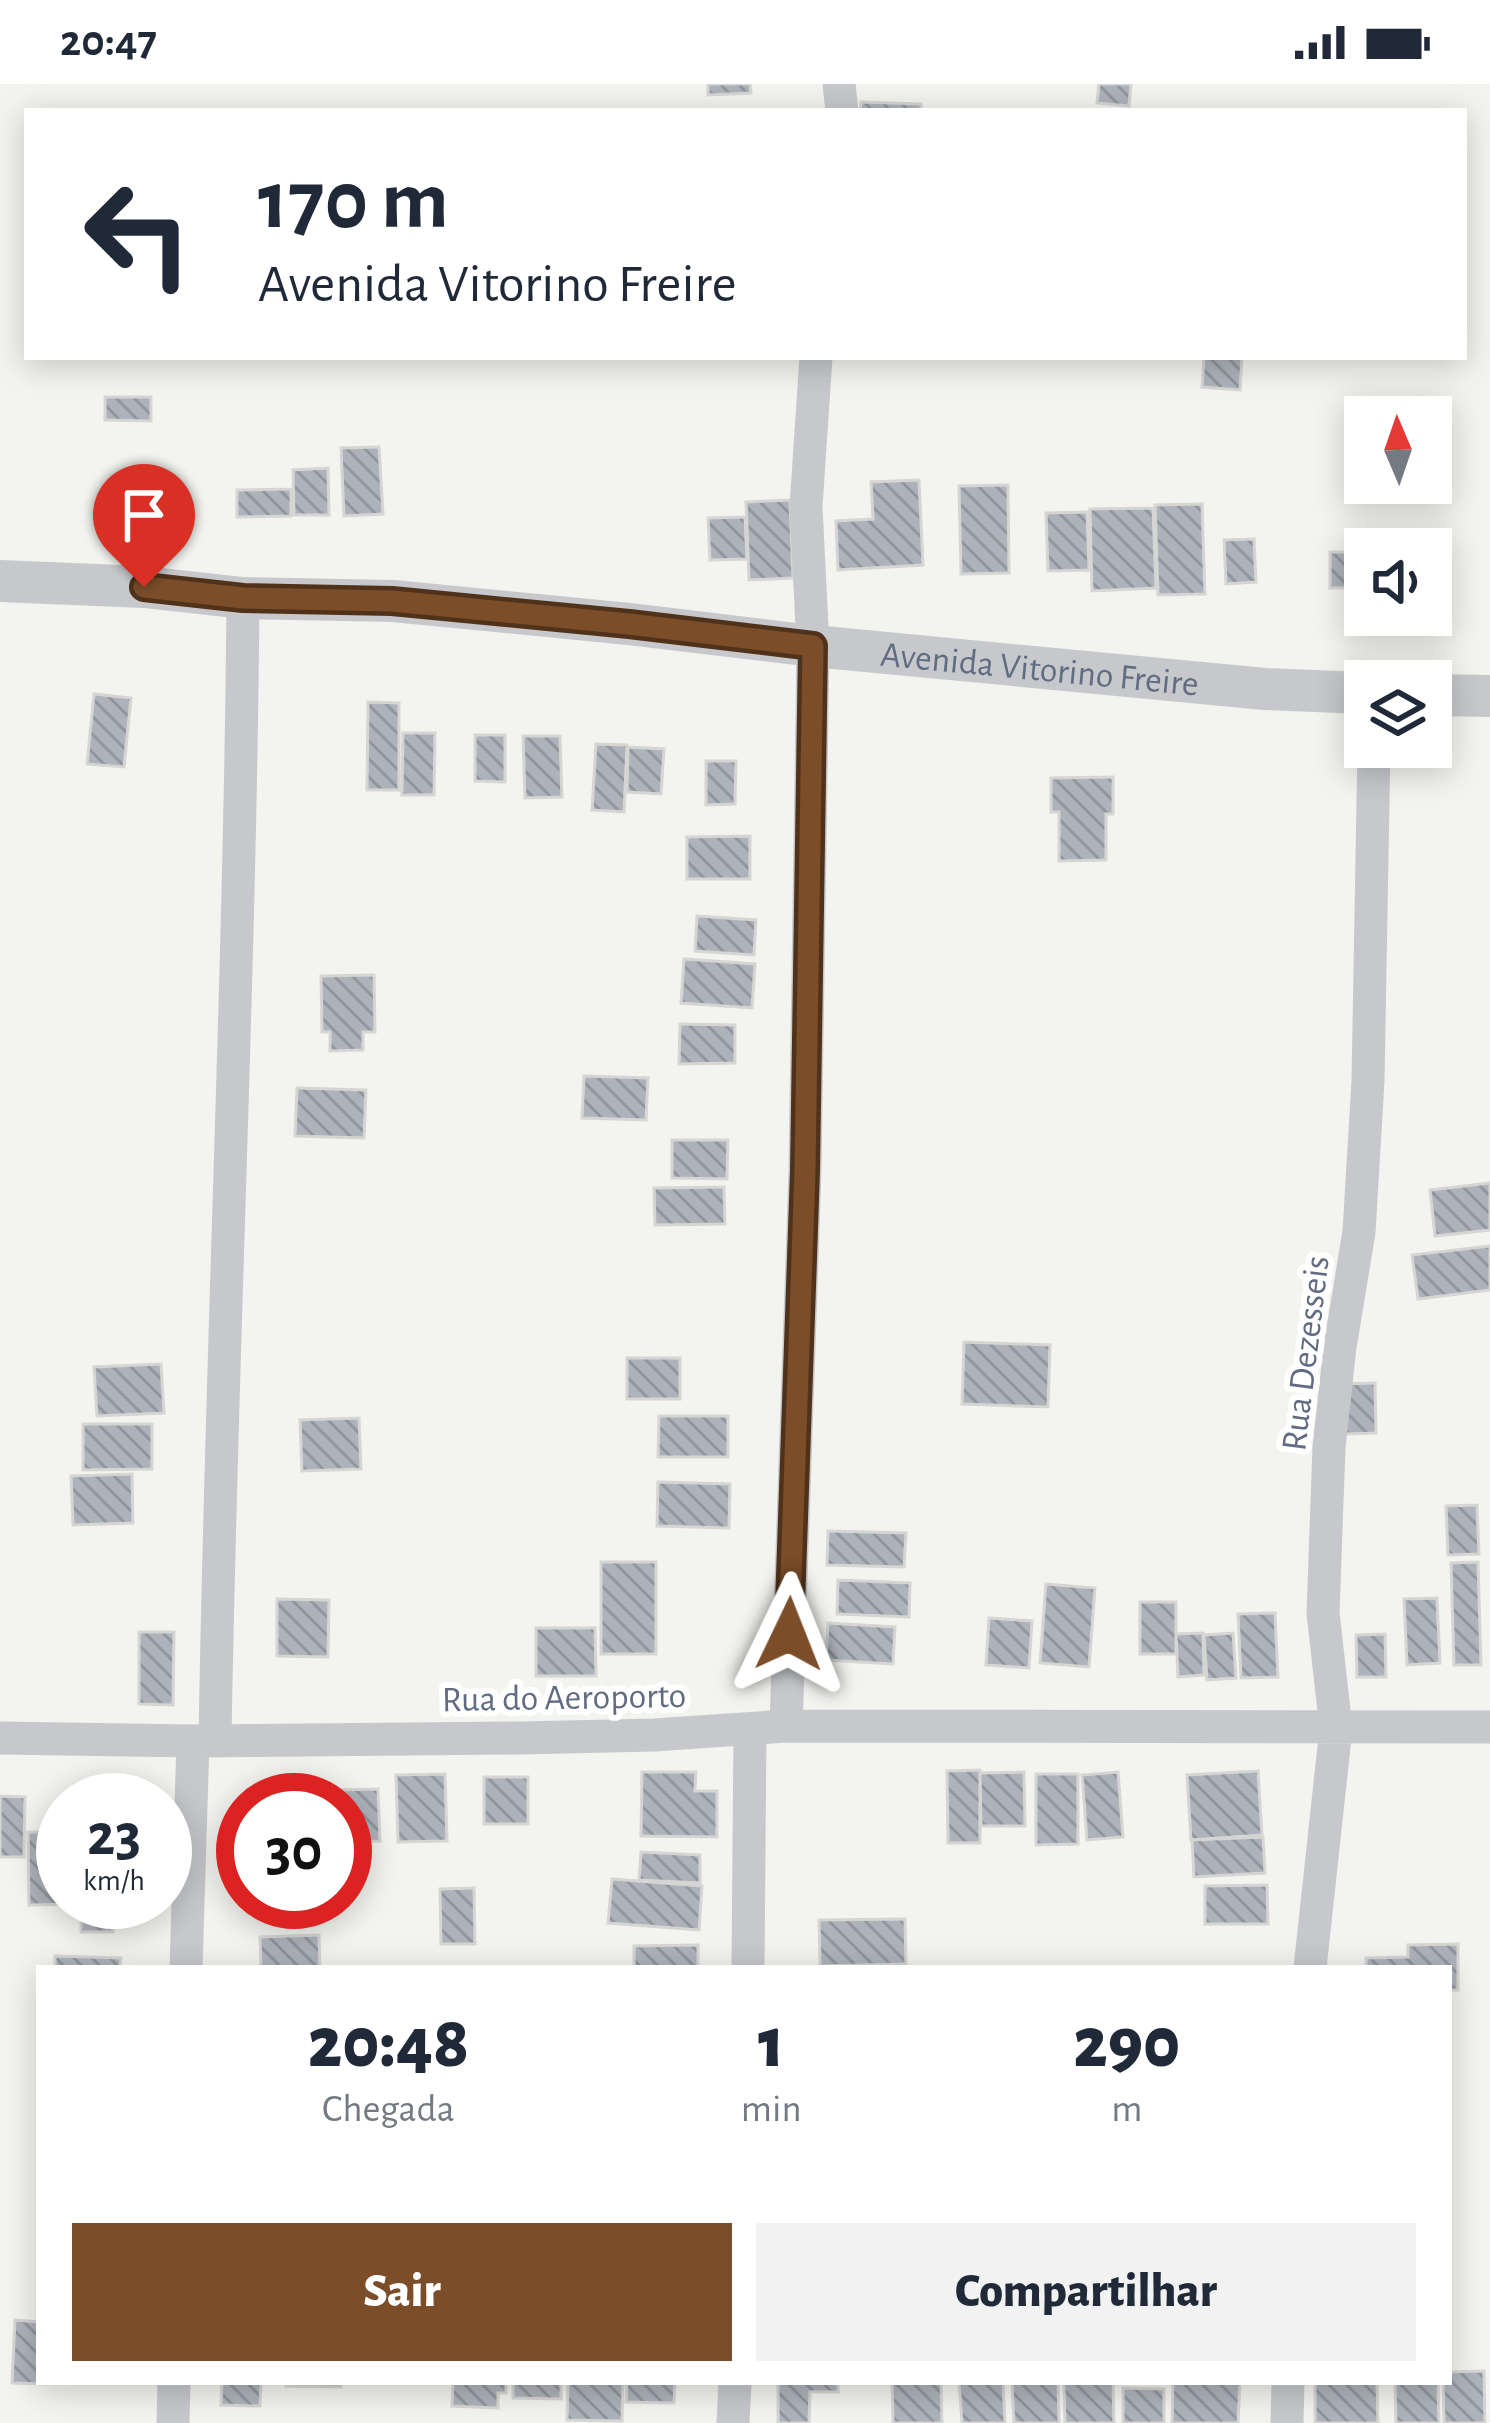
<!DOCTYPE html>
<html lang="pt">
<head>
<meta charset="utf-8">
<style>
  body { margin:0; font-family:"Alegreya Sans",sans-serif; background:#f2f2f3; color:#1f2937; height:100vh; display:flex; flex-direction:column; font-size:45px; white-space:nowrap }
  * { box-sizing:border-box; margin:0 }
  p { font-size:39px; color:#747a83 }
  .icon { flex:none; width:66px; height:66px; fill:none; stroke:currentColor; stroke-width:2; stroke-linecap:round; stroke-linejoin:round }
  .map { position:relative; flex:1; overflow:hidden }
  .side { position:absolute; left:36px; top:1881px; width:1416px; height:420px; display:flex; flex-direction:column; background:#fff; border-radius:0px; box-shadow:0 6px 30px #0003 }
  .side>* { flex:none }
  .banner { position:absolute; left:24px; top:24px; width:1443px; height:252px; border-radius:0px; box-shadow:0 6px 30px #0003; background:#fff; color:#1f2937; overflow:hidden }
  .needle { width:78px; rotate:358deg }
  .buttons { position:absolute; left:1344px; top:312px; display:grid; gap:24px }
  .buttons a { display:grid; place-items:center; width:108px; height:108px; border-radius:0px; background:#fff; box-shadow:0 6px 30px #0003; font-size:60px }
  .speed { position:absolute; left:36px; top:1689px; display:flex; gap:24px; font-size:60px; font-weight:700; text-align:center }
  .speed>* { display:grid; place-content:center; width:156px; height:156px; border-radius:50%; background:#fff; box-shadow:0 6px 30px #0003; line-height:1 }
  .speed small { font-size:30px; font-weight:400 }
  .speed .limit { border:18px solid #d22; background:#fff; color:#111 }
  .pin { position:absolute; display:grid; place-items:center; width:102px; height:102px; color:#fff; margin:-123px -51px; border-radius:50% 50% 50% 0; rotate:-45deg; box-shadow:0 0 12px #0007 }
  .pin .icon { rotate:45deg }
  .me { position:absolute; width:132px; margin:-66px; rotate:2deg; stroke-linejoin:round; filter:drop-shadow(0 0 9px #0008) }
  .turn { display:flex; align-items:center; gap:42px; height:252px; padding:0 36px; font-size:54px }
  .turn .icon { width:156px; height:156px; stroke-width:2.5 }
  .turn b { display:block; font-size:84px; line-height:102px }
  .eta { display:flex; justify-content:space-evenly; align-items:center; height:204px; text-align:center }
  .eta b { font-size:72px; font-weight:800; line-height:84px }
  .button { display:flex; gap:24px; margin-top:auto; padding:24px 36px }
  .button a { flex:1; height:138px; border-radius:0px; background:#7b4d29; color:#fff; font-size:48px; font-weight:800; line-height:138px; text-align:center }
  .button a+a { background:#f2f2f3; color:#1f2937 }
  .status { display:flex; justify-content:space-between; align-items:center; height:84px; padding:0 60px; background:#fff; direction:ltr }
  .status svg { height:33px; fill:currentColor }
  .map>svg:first-child { display:block }
</style>
</head>
<body>
<div class="status"><b>20:47</b><svg viewBox="0 0 49 12"><path d="M0 12V9h3v3zM5 12V6h3v6zM10 12V3h3v9zM15 12V0h3v12zM26 1h20v11H26zM47 4h2v5h-2z"/></svg></div>
<div class="map">
<svg width="1490" height="2339" viewBox="0 0 1490 2339">
  <defs>
    <pattern id="building-back-hatch" width="6" height="6" patternUnits="userSpaceOnUse" patternTransform="scale(3)"><rect width="6" height="6" fill="#aeb2ba"/><path d="M-1 5l2 2M0 0l6 6M5-1l2 2" fill="none" stroke="#91959d"/></pattern>
  </defs>
  <rect width="100%" height="100%" fill="#f3f4ef"/>
  <path fill="url(#building-back-hatch)" stroke="#d5d5d3" stroke-width="3" d="M708,0H750L751,9L708,11Z
    M1099,0H1131L1129,22L1097,19Z
    M861,18L921,20V27H860Z
    M1204,273H1242L1240,306L1202,303Z
    M105,313H151V337L105,336Z
    M379,363L383,430L344,432L341,364Z
    M328,384L329,431H294L293,386Z
    M919,396L923,481L838,486L836,437L873,435L871,398Z
    M1008,401L1009,489L961,490L959,402Z
    M291,405V432L237,433V406Z
    M790,416L793,494L749,496L746,418Z
    M1202,420L1205,510L1158,511L1155,421Z
    M1153,424L1156,504L1092,507L1090,425Z
    M1087,428L1089,486L1048,487L1046,429Z
    M745,433L747,475L710,476L708,434Z
    M1254,455L1256,498L1226,500L1224,456Z
    M1330,468H1365V504H1330Z
    M94,610L131,614L124,683L87,680Z
    M368,618L399,619V706H367Z
    M403,649H435L434,711H402Z
    M475,651H505V698L475,697Z
    M523,652H560L562,713L525,714Z
    M596,660L627,661L624,728L592,726Z
    M628,663L664,665L661,710L627,708Z
    M706,677H736L735,720L706,721Z
    M1113,693V730H1106V776L1059,777V728H1051V694Z
    M750,752V795H687V753Z
    M697,832L756,836L754,871L695,867Z
    M684,875L755,880L752,924L681,919Z
    M374,891L375,948H363V966L330,967V948H322L321,892Z
    M680,940L735,941V979L679,980Z
    M584,992L648,994L646,1036L582,1034Z
    M297,1004L366,1006L364,1054L295,1052Z
    M672,1056H728L727,1095L672,1094Z
    M1490,1099V1146L1435,1152L1430,1106Z
    M724,1103L725,1140L655,1141L654,1104Z
    M1490,1162V1206L1418,1215L1412,1171Z
    M964,1258L1050,1261L1048,1323L962,1320Z
    M627,1274H680V1315H627Z
    M161,1280L164,1329L97,1332L94,1283Z
    M1375,1299L1376,1349L1345,1350L1343,1300Z
    M659,1332H728V1373H658Z
    M359,1334L361,1385L302,1387L300,1336Z
    M83,1340H152V1385L83,1386Z
    M132,1390L133,1439L73,1441L71,1392Z
    M658,1398L730,1400L729,1444L657,1442Z
    M1477,1421L1479,1470L1448,1471L1446,1422Z
    M828,1447L906,1449L904,1483L827,1481Z
    M601,1478H656V1570H601Z
    M1478,1478L1481,1581H1454L1451,1479Z
    M838,1496L910,1499L909,1533L837,1530Z
    M1046,1500L1095,1504L1089,1583L1040,1579Z
    M1437,1514L1440,1579L1407,1581L1404,1515Z
    M277,1515L329,1516L328,1573L277,1572Z
    M1140,1518H1176V1570H1140Z
    M1275,1529L1278,1593L1241,1594L1238,1530Z
    M989,1534L1032,1537L1029,1584L986,1581Z
    M828,1539L895,1543L893,1580L826,1576Z
    M536,1544H595L596,1592H536Z
    M139,1548H174L173,1621L139,1620Z
    M1203,1549L1204,1591L1178,1593L1176,1550Z
    M1233,1549L1236,1594L1207,1596L1204,1551Z
    M1385,1550L1386,1593H1357L1356,1551Z
    M980,1686V1759H948L947,1687Z
    M1258,1687L1262,1751L1191,1756L1187,1691Z
    M642,1688H696L695,1707H717V1753L641,1752Z
    M1024,1688L1025,1742H981L980,1689Z
    M1118,1688L1123,1753L1087,1756L1082,1691Z
    M445,1690L447,1757L398,1758L396,1691Z
    M1036,1690H1078V1760L1036,1761Z
    M484,1693H528V1740H484Z
    M334,1705L335,1716H274L273,1707Z
    M378,1705L380,1757L345,1758V1716H337V1706Z
    M92,1707L142,1708V1716H91Z
    M0,1712L25,1713L24,1773H0Z
    M28,1748H63V1818H77V1820L29,1821Z
    M1263,1753L1265,1789L1194,1793L1192,1756Z
    M641,1768L700,1771V1799L639,1796Z
    M612,1795L702,1802L699,1846L608,1839Z
    M1267,1801L1268,1840H1205V1802Z
    M474,1804L475,1860H441L440,1805Z
    M81,1818H138V1831H113V1848H81Z
    M905,1835L906,1880L820,1882L819,1836Z
    M319,1851L320,1884H261L260,1853Z
    M1458,1860V1906H1449V1884H1366V1874L1408,1873V1861Z
    M698,1861V1884H634V1862Z
    M55,1872L121,1874L120,1884H55Z
    M15,2236L39,2238V2298L48,2300L12,2299Z
    M1484,2287L1485,2339H1444L1443,2298H1449V2288Z
    M222,2298H261L260,2322L221,2321Z
    M286,2298H341V2303L286,2302Z
    M453,2298H506V2309H498V2324L452,2322Z
    M513,2298H561V2315L513,2314Z
    M568,2298H623L622,2337L567,2336Z
    M627,2298H675L674,2319L626,2318Z
    M778,2298H838V2308H810L809,2339H778Z
    M892,2298H941L942,2339H893Z
    M959,2298H1003L1005,2339H962Z
    M1012,2298H1058L1059,2339H1014Z
    M1064,2298H1113L1114,2339H1065Z
    M1173,2298H1240L1238,2339H1172Z
    M1315,2298H1377L1378,2339H1315Z
    M1395,2298H1438L1439,2339H1396Z
    M1123,2304L1164,2305V2339H1123Z"/>
  <g fill="none" stroke-linecap="round" stroke-linejoin="round">
    <path stroke="#c6c8cc" stroke-width="33" d="M839,0L842,27
      M786,1642L805,1087L813,562L806,423L816,273
      M0,1654L193,1657L521,1654L654,1651L786,1642L1490,1643
      M215,1656C221,1275 240,895 243,514
      M186,1884L193,1657
      M748,1884L750,1645
      M1310,1884L1336,1644L1323,1529L1329,1363L1340,1263L1359,1148L1368,997L1374,663
      M173,2339L174,2298
      M733,2339L735,2298
      M1287,2339L1288,2298"/>
    <g stroke="#c6c8cc" stroke-width="42">
      <path id="s1" d="M0,497L144,503L243,514L393,517L629,540L813,562L1265,605L1365,609"/>
      <path d="M1431,611L1490,612"/>
    </g>
  </g>
  <g fill="none" stroke-linecap="round" stroke-linejoin="round">
    <defs>
      <path id="route" d="M144,503L243,514L392,517L629,540L813,562L805,1087L789,1550"/>
    </defs>
    <use href="#route" stroke="#50321b" stroke-width="30"/>
    <use href="#route" stroke="#7b4d29" stroke-width="21"/>
  </g>
  <g text-anchor="middle" stroke-width="12" stroke-linejoin="round" paint-order="stroke">
    <g font-size="36" fill="#616c82" stroke="#fff">
      <text dy="13" stroke="none"><textPath href="#s1" startOffset="1044">Avenida Vitorino Freire</textPath></text>
      <text transform="translate(1304 1269) rotate(-83)" y="13">Rua Dezesseis</text>
      <text transform="translate(564 1612) rotate(-1)" y="13">Rua do Aeroporto</text>
    </g>
  </g>
</svg>
<div class="buttons">
<a><svg class="needle" viewBox="-14 -14 28 28"><path d="M0-13l5 13h-10z" fill="#e53935"/><path d="M0 13l5-13h-10z" fill="#747a83"/></svg></a>
<a><svg class="icon" aria-label="sound" viewBox="0 0 24 24"><path d="M4 9h4l5-4v14l-5-4H4zM17 9q2 3 0 6"/></svg></a>
<a><svg class="icon" aria-label="layers" viewBox="0 0 24 24"><path d="M12 4l9 5-9 5-9-5zM3 14l9 5 9-5"/></svg></a>
</div>
<div class="speed"><div>23<small>km/h</small></div><div class="limit">30</div></div>
<div class="pin" style="left:144px;top:503px;background:#d93025"><svg class="icon" aria-label="arrive" viewBox="0 0 24 24"><path d="M6 21V4h12l-3 4 3 4H6"/></svg></div>
<svg class="me" style="left:789px;top:1550px" viewBox="-20 -20 40 40"><path d="M0-17L14 15 0 8-14 15z" fill="#7b4d29" stroke="#fff" stroke-width="4"/></svg>
<div class="banner">
<div class="turn"><svg class="icon" aria-label="left" viewBox="0 0 24 24"><path d="M17 20v-9H6M10 6l-5 5 5 5"/></svg><div><b>170 m</b>Avenida Vitorino Freire</div></div>
</div>
<section class="side">
<div class="eta">
<div><b>20:48</b><p>Chegada</p></div>
<div><b>1</b><p>min</p></div>
<div><b>290</b><p>m</p></div>
</div>
<div class="button"><a>Sair</a><a>Compartilhar</a></div>
</section>
</div>
</body>
</html>
